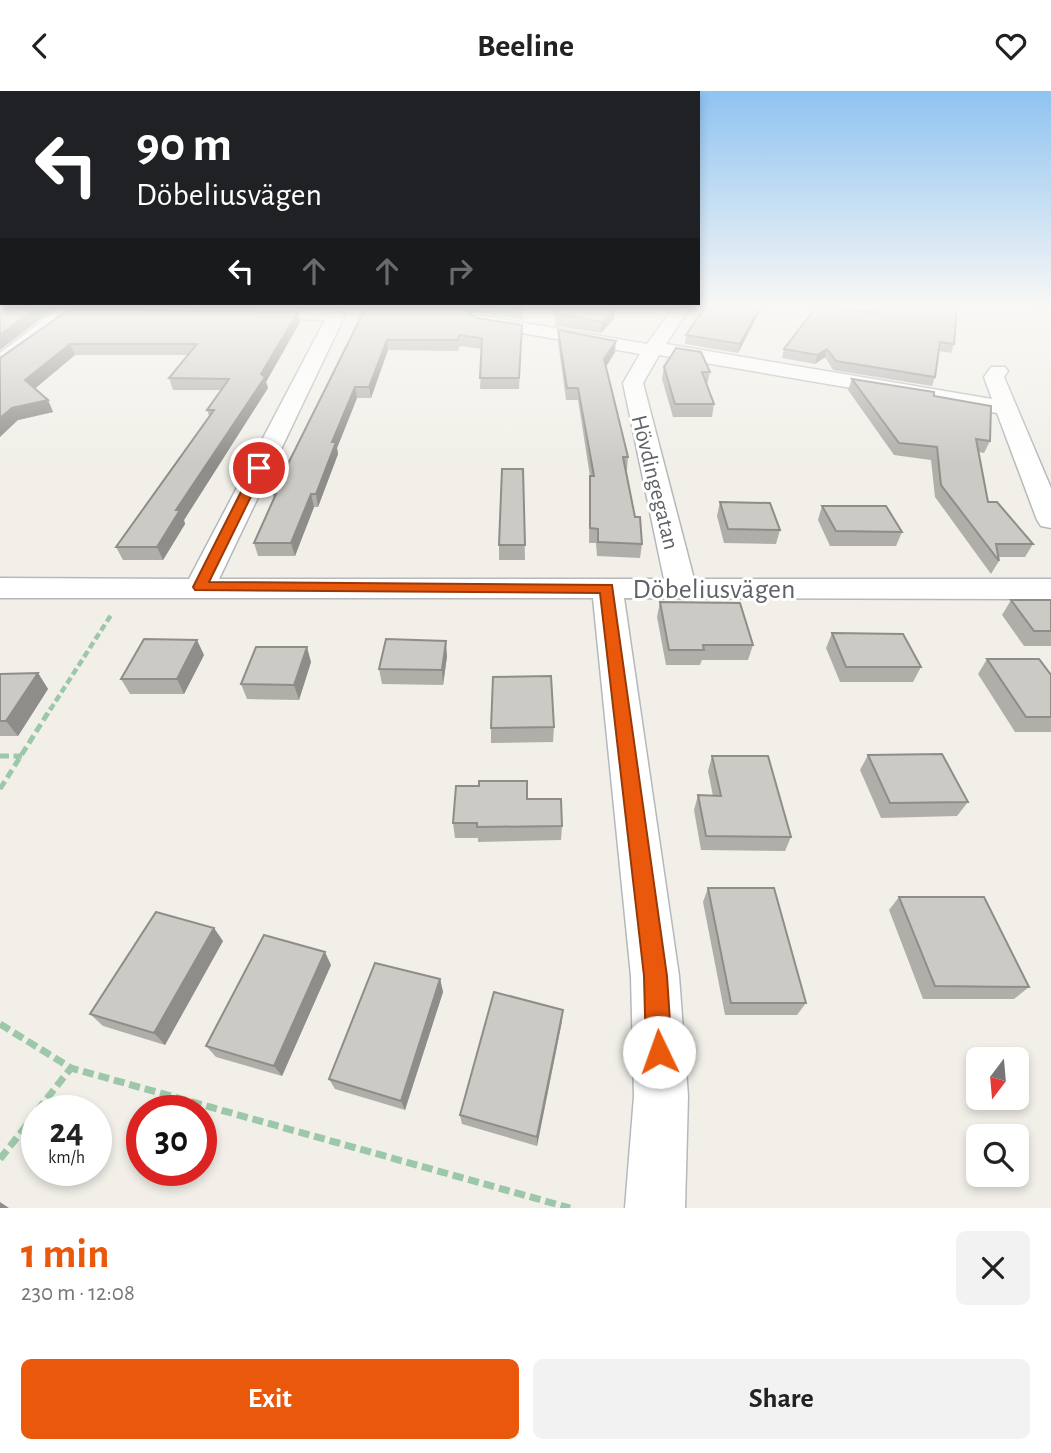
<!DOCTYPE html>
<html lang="en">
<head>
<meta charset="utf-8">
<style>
  body { margin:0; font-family:"Alegreya Sans",sans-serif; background:#f2f2f2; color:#222; height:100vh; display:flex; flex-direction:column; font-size:26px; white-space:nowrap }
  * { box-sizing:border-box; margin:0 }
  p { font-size:23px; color:#767676 }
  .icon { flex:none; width:38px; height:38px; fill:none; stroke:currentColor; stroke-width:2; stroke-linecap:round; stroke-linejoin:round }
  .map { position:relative; height:1117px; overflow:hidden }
  .details { display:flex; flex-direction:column; background:#fff; flex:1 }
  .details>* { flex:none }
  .guide { position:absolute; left:0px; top:0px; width:700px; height:214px; box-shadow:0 4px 10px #0003; background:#202124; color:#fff; overflow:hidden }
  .needle { width:46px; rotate:196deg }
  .controls { position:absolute; left:966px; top:956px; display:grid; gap:14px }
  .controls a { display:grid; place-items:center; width:63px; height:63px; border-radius:10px; background:#fff; box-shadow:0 4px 10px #0003; font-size:35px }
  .speed { position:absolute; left:21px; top:1004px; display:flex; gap:14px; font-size:35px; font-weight:700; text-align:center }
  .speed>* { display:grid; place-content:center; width:91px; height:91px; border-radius:50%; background:#fff; box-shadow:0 4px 10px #0003; line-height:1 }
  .speed small { font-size:18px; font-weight:400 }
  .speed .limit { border:10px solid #d22; background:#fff; color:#111 }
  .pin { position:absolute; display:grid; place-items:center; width:60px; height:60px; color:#fff; margin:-30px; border:4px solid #fff; border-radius:50%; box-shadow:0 2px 7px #0007 }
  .me { position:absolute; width:77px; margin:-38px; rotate:357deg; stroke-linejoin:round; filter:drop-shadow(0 0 5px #0008) }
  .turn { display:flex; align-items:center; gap:24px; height:147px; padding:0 21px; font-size:32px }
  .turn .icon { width:91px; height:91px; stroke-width:2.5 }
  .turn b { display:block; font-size:49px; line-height:60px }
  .lanes { display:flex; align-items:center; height:66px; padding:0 21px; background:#0003; justify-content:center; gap:35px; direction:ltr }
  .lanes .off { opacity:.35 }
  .round { display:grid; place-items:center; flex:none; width:74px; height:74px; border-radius:10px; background:#f2f2f2 }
  .overview { display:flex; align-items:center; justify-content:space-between; height:119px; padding:0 21px }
  h1 { font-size:42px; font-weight:700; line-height:52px; color:#ea580c }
  .primary-button { display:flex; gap:14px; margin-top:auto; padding:14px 21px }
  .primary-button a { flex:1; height:80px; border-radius:10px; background:#ea580c; color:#fff; font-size:28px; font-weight:700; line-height:80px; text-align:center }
  .primary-button a+a { background:#f2f2f2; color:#222 }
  header { display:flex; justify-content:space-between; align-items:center; height:91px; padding:0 21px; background:#fff; font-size:32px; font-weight:700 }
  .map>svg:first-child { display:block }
</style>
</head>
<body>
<header><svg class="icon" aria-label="back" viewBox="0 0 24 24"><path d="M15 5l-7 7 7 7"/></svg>Beeline<svg class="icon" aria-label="heart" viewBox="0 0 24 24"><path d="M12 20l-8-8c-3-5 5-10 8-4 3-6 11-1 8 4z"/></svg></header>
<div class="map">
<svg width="1051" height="1117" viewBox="0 0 1051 1117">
  <rect width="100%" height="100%" fill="#f1efe8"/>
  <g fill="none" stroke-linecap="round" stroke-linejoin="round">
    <defs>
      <path id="street" d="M109,216L118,221L115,225L66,228L7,275L0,277V262L56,219Z
        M674,216H690L666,253L992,308L984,286L991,276H1005L1008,280L1004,286L1051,397V437L1041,435L1037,429L997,322L659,264L643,292L694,488H1051V508L624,507L679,885L688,1005L685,1117H625L634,1005L631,885L593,507H0V487L189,488L325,229L248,226L245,222L248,218L254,217L336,219L345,224L219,488H664L623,292L640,263L478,234L469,229L478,224L647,253Z"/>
    </defs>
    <use href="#street" stroke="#b5b8bc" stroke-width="3"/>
    <path stroke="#9cc7a9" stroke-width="2.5" stroke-dasharray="4.5 2" stroke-linecap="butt" d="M1036,216L1051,221"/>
    <path stroke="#9cc7a9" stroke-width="4.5" stroke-dasharray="7 3.5" stroke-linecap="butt" d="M50,619L111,524"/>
    <path stroke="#9cc7a9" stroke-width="5" stroke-dasharray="9 4.5" stroke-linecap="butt" d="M0,665H22
      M0,698L51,617"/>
    <path stroke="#9cc7a9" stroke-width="7" stroke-dasharray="11 5" stroke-linecap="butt" d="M0,933L71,977L570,1117
      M37,1020L71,977
      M0,1068L37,1021"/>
    <use href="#street" fill="#fff" fill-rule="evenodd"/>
  </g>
  <path fill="#afaea9" d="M366,216H524L523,229L478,221L471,223L477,227L522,234L519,298H480L482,258L460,255L458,260L388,259L371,307H357L337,357L338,363L318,416H314L295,465H258L254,452L274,409L273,403Z
    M553,216H606L615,217L614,228L601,242L555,235Z
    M694,216H762L738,262L685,253L686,244L704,217Z
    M816,216L954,253L951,262L939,260L935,286L932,295L833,279L825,266L815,273L782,267L784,258Z
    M70,218L300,231L266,291L268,297L184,429L185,433L163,469H123L116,456L209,325L207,319L221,299H173L169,287L188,264H75L35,297L48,309L53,321L18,329L2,266Z
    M558,239L615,261L606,276L628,366L627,379H626L635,426L642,453L640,467L597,465L596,452H589L590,385L578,309H566L558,251Z
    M664,276L710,281L707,294L714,313L712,326H673L662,288Z
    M852,288L934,305L990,350L984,362L979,361L988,411L1033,453L1025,466H998L999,470L991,483L935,406L931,369L894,364L848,299Z
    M523,378L525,469H499V454Z
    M720,411L780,439L776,453L724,452L717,425Z
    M822,415L902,441L896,455H830L818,429Z
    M1011,509H1051V555H1024L1002,524Z
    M660,511L753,554L748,569H702L700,574H666L657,526Z
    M832,542L921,576L913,591H840L826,557Z
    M204,564L184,603H130L121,588Z
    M447,565L443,594L382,593L379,578Z
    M987,568L1051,584V641H1015L978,583Z
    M311,571L299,609L247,608L241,593Z
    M38,582L48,598L18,645H0V583Z
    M554,636L553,651L491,652V637Z
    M868,664L968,711L957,725L881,727L860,679Z
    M712,665L791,746L785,760L701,759L694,719L698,704L713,705L708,680Z
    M527,708L562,735L561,749L478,751V747H455L453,732Z
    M708,797L806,912L797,924H725L703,811Z
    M899,806L1029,896L1014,908H923L889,819Z
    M223,850L165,954L103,935L90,923Z
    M331,874L282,985L216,966L206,955Z
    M440,888L443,901L405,1019L335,998L329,988Z
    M562,930L537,1055L462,1033L460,1024Z"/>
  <path fill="#8f8d8a" d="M38,216H65L52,219L0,259V244Z
    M468,216H477L478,221L470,223L466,220Z
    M760,216H762L738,262L740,253Z
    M615,217L614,228L601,242L602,231Z
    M298,221L300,231L266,291L268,297L184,429L185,433L163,469L157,456L176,419Z
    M387,249L388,259L371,307L369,296Z
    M616,250L615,261L603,280L604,268Z
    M70,253L75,264L31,301L25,289Z
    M827,258L825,266L815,273L817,264Z
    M355,296L357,307L337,357L338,363L318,416L316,403L332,351Z
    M48,309L53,321L18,329L0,346V327L12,317Z
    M311,403L314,416L295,465L291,452Z
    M197,549L204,564L184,603L177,588Z
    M446,550L447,565L443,594L442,579Z
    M307,556L311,571L299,609L294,594Z
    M38,582L48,598L18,645L6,630Z
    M214,837L223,850L165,954L154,942Z
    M325,861L331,874L282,985L274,975Z
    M440,888L443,901L405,1019L401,1010Z
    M563,919L562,930L537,1055V1046Z
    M0,1111L9,1117H0Z"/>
  <path fill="#cccac5" stroke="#8f8d8a" stroke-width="2" d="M9,216H38L0,244V222Z
    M366,216H468L466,220L477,227L522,234L519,287H480L482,247L459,244L458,249H387L369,296H355L332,351H336L316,403H311L291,452H254L276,403H273Z
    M501,216H523V219Z
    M554,216H606L615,217L602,231L555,223Z
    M705,216H760L740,253L686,244Z
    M816,216H835L877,222L879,216H957L954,253L940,251L935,286L836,270L827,258L817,264L784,258Z
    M70,218L298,221L261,283L265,286L176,419H180L157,456H116L214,319H207L229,288L169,287L197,253H70L25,289L48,309L12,317L0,327V267Z
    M558,239L616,250L604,268L628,366H623L635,426H640L642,453L598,451V438L590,437V385H594L578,297H567Z
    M676,257L701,261L710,281H702L714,313H675L664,276Z
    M852,288L934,301V305L991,315L990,350L976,348L988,411H997L1033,453H996L999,470L941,394L937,356L899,352Z
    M502,378H523L525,454H499Z
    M720,411L770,412L780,439L728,438Z
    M822,415H886L902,441L836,440Z
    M1011,509H1051V540H1034Z
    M660,511L740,512L753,554H703L704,559H669Z
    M832,542L903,543L921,576H846Z
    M144,548L197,549L177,588H121Z
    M386,548L446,550L442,579L379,578Z
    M256,556H307L294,594L241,593Z
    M987,568H1039L1051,584V626H1026Z
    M38,582L6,630H0V583Z
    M551,585L554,636L491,637L493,586Z
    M942,663L968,711L890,712L868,664Z
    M712,665H768L791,746L706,745L698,704L721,705Z
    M479,690H527V708H561L562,735L477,736V732H453L456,695H479Z
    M708,797H774L806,912H731Z
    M899,806H984L1029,896L935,895Z
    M156,821L214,837L154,942L90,923Z
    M264,844L325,861L274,975L206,955Z
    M375,872L440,888L401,1010L329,988Z
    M494,901L563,919L537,1046L460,1024Z"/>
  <linearGradient id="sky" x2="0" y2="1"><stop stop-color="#8fc3f1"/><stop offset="0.58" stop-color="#f9f8f5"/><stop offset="1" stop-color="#f9f8f5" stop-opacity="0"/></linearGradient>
  <rect width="1051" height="372" fill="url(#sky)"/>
  <path fill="#ea580c" stroke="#983908" stroke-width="2" d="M259,373L265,377L209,491L612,494L667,885L672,961L668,969L659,973L650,969L646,961L644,885L600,502L195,499L193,496L253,377Z"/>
  <g text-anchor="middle" stroke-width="6" stroke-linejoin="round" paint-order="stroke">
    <g font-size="23" fill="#5f6368" stroke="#fff">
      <text transform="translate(656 391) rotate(76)" y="8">Hövdingegatan</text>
    </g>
    <g font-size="28" fill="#5f6368" stroke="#fff">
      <text x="714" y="507">Döbeliusvägen</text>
    </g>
  </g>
</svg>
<div class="controls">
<a><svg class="needle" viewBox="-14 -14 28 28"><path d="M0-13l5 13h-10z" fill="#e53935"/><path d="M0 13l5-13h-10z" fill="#767676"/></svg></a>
<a><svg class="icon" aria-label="search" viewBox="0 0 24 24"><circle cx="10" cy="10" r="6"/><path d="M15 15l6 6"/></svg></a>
</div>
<div class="speed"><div>24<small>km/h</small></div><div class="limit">30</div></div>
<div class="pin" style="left:259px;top:377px;background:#d93025"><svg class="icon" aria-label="arrive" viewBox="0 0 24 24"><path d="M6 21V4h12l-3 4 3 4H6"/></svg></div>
<svg class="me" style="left:659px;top:961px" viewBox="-20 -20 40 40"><circle r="19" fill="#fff"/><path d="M0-13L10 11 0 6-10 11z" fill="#ea580c"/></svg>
<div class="guide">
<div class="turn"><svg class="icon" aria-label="left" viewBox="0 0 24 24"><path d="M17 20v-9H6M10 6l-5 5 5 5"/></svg><div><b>90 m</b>Döbeliusvägen</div></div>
<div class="lanes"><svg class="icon" aria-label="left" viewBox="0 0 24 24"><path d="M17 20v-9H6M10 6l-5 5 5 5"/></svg><svg class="icon off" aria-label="ahead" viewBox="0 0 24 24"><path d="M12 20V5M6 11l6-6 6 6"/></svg><svg class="icon off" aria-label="ahead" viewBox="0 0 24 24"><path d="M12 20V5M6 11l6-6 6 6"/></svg><svg class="icon off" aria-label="right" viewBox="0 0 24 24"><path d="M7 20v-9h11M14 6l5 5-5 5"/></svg></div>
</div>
</div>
<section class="details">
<div class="overview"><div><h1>1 min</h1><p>230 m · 12:08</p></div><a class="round"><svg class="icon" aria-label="close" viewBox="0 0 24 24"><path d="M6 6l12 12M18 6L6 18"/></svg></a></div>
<div class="primary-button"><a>Exit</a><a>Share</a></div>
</section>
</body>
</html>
